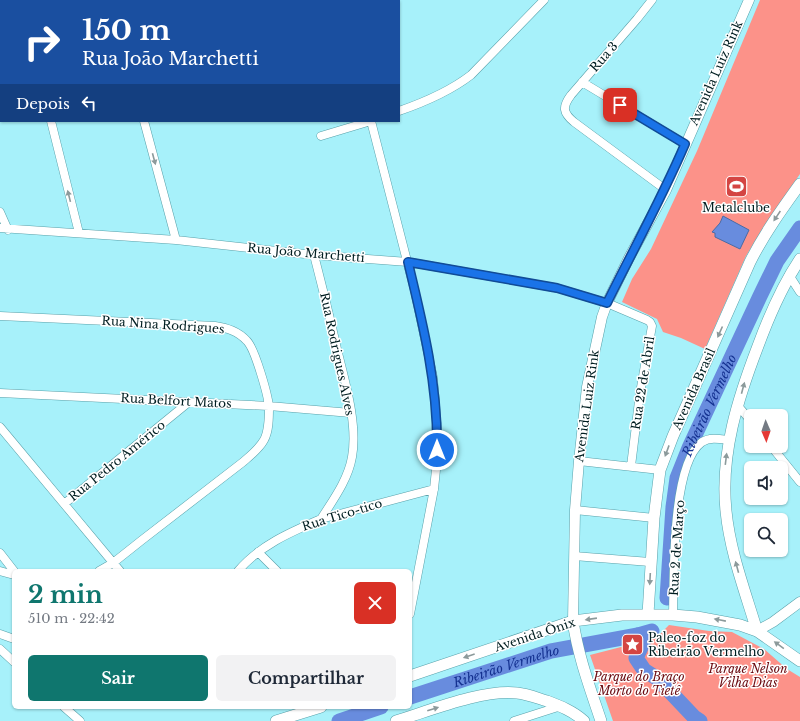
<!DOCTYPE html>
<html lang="pt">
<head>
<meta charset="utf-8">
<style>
  body { margin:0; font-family:"Libre Baskerville",serif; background:#f2f2f3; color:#1f2937; height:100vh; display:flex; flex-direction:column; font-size:15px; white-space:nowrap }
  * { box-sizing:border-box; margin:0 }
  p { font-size:13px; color:#747a83 }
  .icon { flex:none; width:22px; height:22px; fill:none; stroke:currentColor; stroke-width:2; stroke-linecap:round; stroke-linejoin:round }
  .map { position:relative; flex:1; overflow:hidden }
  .drawer { position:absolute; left:12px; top:569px; width:400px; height:140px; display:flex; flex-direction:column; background:#fff; border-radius:6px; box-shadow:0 1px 3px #0004 }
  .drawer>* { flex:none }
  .guide { position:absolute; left:0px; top:0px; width:400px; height:122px; box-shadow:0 1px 3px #0004; background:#1a4fa0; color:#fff; overflow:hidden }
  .needle { width:26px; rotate:178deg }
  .controls { position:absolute; left:744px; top:409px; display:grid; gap:8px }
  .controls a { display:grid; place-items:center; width:44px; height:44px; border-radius:6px; background:#fff; box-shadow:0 1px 3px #0004; font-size:20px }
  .pin { position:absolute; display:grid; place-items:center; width:34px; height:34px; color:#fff; margin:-17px; border-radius:8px; box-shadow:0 2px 6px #0006 }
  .me { position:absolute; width:44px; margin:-22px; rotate:0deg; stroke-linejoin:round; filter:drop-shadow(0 0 3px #0008) }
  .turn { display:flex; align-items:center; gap:14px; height:84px; padding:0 16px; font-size:18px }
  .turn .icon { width:52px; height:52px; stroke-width:2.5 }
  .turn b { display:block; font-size:28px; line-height:34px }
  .then { display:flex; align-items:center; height:38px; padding:0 16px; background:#0003; gap:8px; font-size:15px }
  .round { display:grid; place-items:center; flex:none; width:42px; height:42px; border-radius:6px; background:#f2f2f3 }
  .summary { display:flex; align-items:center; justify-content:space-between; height:68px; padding:0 16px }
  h1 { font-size:24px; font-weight:700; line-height:30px; color:#0f766e }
  .button { display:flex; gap:8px; margin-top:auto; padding:8px 16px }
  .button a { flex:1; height:46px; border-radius:6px; background:#0f766e; color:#fff; font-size:16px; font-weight:700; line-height:46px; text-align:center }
  .button a+a { background:#f2f2f3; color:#1f2937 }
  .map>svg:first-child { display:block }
</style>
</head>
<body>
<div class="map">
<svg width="800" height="721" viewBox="0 0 800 721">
  <rect width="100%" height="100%" fill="#a7f1fa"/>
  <path fill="#fc9289" d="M760,0H800V174L764,226L746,256L705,349L681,338L663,332L657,319L622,302L632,279L651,249L697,151Z
    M669,625L709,631L732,632L764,649L787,669L800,677V721H613L590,655L656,638Z"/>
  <path fill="#688cde" stroke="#496ba5" d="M723,216L749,230L740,249L715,237V233L712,232L720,223Z"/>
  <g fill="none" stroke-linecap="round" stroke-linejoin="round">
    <g stroke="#688cde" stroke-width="15">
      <path id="s1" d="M667,598L673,507L677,478L689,448L760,296L777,261L800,228"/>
      <path d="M638,635L643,643L636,658L644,670L658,679L694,717L700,721"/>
      <path id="s2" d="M410,697L551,651L638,635L652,631"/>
      <path d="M339,721L381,707"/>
    </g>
    <defs>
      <path id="minor" d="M20,0L21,1
        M111,0V1
        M167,0V1
        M337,0V1
        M652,0L637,19L571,95C562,107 563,113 574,122L666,190
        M582,82L685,144
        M399,111C425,102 449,92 471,75L544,0
        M51,121L79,233
        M144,121L176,240
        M371,121L415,292L433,377L435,399L437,427V460L434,489L410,614
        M321,136L371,121
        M0,212L8,230
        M0,228L176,240L314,255L408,262L557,288L607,303L647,320L650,322L652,326L640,393L631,466
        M314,255C322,286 330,318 337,349C345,382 358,424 352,457C348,480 333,500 321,519
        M789,275L800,292
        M0,316L215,326C227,328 238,331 247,341C255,349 268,395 269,407C269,418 269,431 264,440C259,449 250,456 243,462L142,540L113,563L99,571
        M0,393L269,406L351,413
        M738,406L751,421
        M0,427L120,571
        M771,446L800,482
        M579,461L660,470
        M64,504L189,402
        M575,510L654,518
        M258,552L277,571
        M0,553L14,571
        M574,556L650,562
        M0,571L14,575
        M238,571C260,545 291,532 321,519L434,489
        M673,615C674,578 671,464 702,442C710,437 720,439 729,440
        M0,634L14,639
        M0,649L14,662
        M64,707L80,721
        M514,721L561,706"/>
      <path id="tertiary" d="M573,621L575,510L579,461L587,387L602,317L607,303L629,258L666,190L749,0
        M757,631L773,622L800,602"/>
      <path id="secondary" d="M648,614L654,518L660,470L673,436L750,262C764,234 782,209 800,184
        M573,621C578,656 590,688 601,721
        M757,631C745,591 730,552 726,511C720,454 738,398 758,346C769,316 782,286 800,259
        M410,676L573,621L622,615H673L697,617L740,625L757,631L800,661
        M276,721L321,707
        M396,721C429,711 483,689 517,693C527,694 537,698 547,701C560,706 573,711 584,721"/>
    </defs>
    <use href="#minor" stroke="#58a1aa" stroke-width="9"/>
    <use href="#tertiary" stroke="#58a1aa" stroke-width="11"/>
    <use href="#secondary" stroke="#58a1aa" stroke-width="12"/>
    <use href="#minor" stroke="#fff" stroke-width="8"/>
    <use href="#tertiary" stroke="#fff" stroke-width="10"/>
    <use href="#secondary" stroke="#fff" stroke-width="11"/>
  </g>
  <defs><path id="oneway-solid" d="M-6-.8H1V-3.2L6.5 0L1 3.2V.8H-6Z"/></defs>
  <g fill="#8c9a9b">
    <use href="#oneway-solid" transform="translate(154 159) rotate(75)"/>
    <use href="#oneway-solid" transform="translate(69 196) rotate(-104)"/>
    <use href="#oneway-solid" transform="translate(777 216) rotate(124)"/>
    <use href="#oneway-solid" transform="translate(720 332) rotate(114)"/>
    <use href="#oneway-solid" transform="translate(743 388) rotate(-75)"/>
    <use href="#oneway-solid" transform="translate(667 451) rotate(110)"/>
    <use href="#oneway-solid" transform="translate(726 459) rotate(-83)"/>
    <use href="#oneway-solid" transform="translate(737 567) rotate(-105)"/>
    <use href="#oneway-solid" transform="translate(650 579) rotate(93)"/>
    <use href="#oneway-solid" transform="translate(591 619) rotate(172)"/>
    <use href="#oneway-solid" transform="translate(720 620) rotate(-169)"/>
    <use href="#oneway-solid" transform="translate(779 645) rotate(-144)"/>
    <use href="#oneway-solid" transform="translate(469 656) rotate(161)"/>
    <use href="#oneway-solid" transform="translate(433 709) rotate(-17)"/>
  </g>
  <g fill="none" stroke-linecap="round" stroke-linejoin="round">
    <defs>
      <path id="route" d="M437,450C438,385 423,324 408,262L557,288L607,303C633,250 662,198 685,144L620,105"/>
    </defs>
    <use href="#route" stroke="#114b97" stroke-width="10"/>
    <use href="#route" stroke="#1a73e8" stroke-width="7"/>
  </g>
  <defs>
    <symbol id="stadium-square" viewBox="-11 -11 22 22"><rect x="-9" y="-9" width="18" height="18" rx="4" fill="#d44543" stroke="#fff"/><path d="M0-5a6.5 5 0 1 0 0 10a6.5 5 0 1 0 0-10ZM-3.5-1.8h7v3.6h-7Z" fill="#fff"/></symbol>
    <symbol id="sight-square" viewBox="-11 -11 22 22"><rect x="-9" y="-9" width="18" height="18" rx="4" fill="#d44543" stroke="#fff"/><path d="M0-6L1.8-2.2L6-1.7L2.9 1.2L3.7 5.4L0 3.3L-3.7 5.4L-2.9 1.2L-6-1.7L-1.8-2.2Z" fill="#fff"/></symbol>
  </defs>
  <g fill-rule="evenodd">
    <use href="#stadium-square" x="724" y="174" width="25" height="25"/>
    <use href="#sight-square" x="620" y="632" width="25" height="25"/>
  </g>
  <g text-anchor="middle" stroke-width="3" stroke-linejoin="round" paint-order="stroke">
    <g font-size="12" fill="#001e21" stroke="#fff">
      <text transform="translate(604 57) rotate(-49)" y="4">Rua 3</text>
      <text transform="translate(716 73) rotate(-66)" y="4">Avenida Luiz Rink</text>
      <text transform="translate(306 253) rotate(5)" y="4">Rua João Marchetti</text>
      <text transform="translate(163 325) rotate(4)" y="4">Rua Nina Rodrigues</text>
      <text transform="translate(337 354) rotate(78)" y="4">Rua Rodrigues Alves</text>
      <text transform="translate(643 383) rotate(-81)" y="4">Rua 22 de Abril</text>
      <text transform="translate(694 389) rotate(-66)" y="4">Avenida Brasil</text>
      <text transform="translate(176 401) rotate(3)" y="4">Rua Belfort Matos</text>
      <text transform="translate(587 406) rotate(-82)" y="4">Avenida Luiz Rink</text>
      <text transform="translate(117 461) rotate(-39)" y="4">Rua Pedro Américo</text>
      <text transform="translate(342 515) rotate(-17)" y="4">Rua Tico-tico</text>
      <text transform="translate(677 548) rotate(-86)" y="4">Rua 2 de Março</text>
      <text transform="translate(535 635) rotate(-18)" y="4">Avenida Ônix</text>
    </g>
    <g font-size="12" fill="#001e21" stroke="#fff">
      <text x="736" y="212">Metalclube</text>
      <text x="648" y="642" text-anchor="start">Paleo-foz do<tspan x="648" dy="14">Ribeirão Vermelho</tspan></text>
    </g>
    <g font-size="12" font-style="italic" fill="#6b0a10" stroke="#fff">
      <text x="748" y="673">Parque Nelson<tspan x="748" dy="14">Vilha Dias</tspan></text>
      <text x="639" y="681">Parque do Braço<tspan x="639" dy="14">Morto do Tietê</tspan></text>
    </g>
    <g font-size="13" font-style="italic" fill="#143190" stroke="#fff">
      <text dy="5" stroke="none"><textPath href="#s1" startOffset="200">Ribeirão Vermelho</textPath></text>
      <text dy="5" stroke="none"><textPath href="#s2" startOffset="101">Ribeirão Vermelho</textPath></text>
    </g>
  </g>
</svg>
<div class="controls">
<a><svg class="needle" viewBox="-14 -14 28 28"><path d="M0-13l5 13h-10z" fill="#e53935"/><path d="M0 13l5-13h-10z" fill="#747a83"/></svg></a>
<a><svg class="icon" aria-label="sound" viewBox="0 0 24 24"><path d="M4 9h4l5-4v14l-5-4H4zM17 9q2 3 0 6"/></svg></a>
<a><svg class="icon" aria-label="search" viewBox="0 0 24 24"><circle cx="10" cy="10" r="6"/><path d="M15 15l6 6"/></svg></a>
</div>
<div class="pin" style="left:620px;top:105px;background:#d93025"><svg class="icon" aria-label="arrive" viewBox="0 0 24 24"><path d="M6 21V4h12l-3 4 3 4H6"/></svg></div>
<svg class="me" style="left:437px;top:450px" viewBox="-20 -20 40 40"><circle r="17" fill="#1a73e8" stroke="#fff" stroke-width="3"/><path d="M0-11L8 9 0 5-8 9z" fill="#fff"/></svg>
<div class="guide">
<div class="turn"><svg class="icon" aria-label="right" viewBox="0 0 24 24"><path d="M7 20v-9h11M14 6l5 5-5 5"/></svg><div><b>150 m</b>Rua João Marchetti</div></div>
<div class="then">Depois<svg class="icon" aria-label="left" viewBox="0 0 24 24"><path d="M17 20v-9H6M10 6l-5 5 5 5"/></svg></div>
</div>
<section class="drawer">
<div class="summary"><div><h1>2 min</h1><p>510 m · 22:42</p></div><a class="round" style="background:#d93025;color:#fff"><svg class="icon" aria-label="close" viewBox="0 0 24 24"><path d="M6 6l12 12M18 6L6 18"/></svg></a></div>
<div class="button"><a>Sair</a><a>Compartilhar</a></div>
</section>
</div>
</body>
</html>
